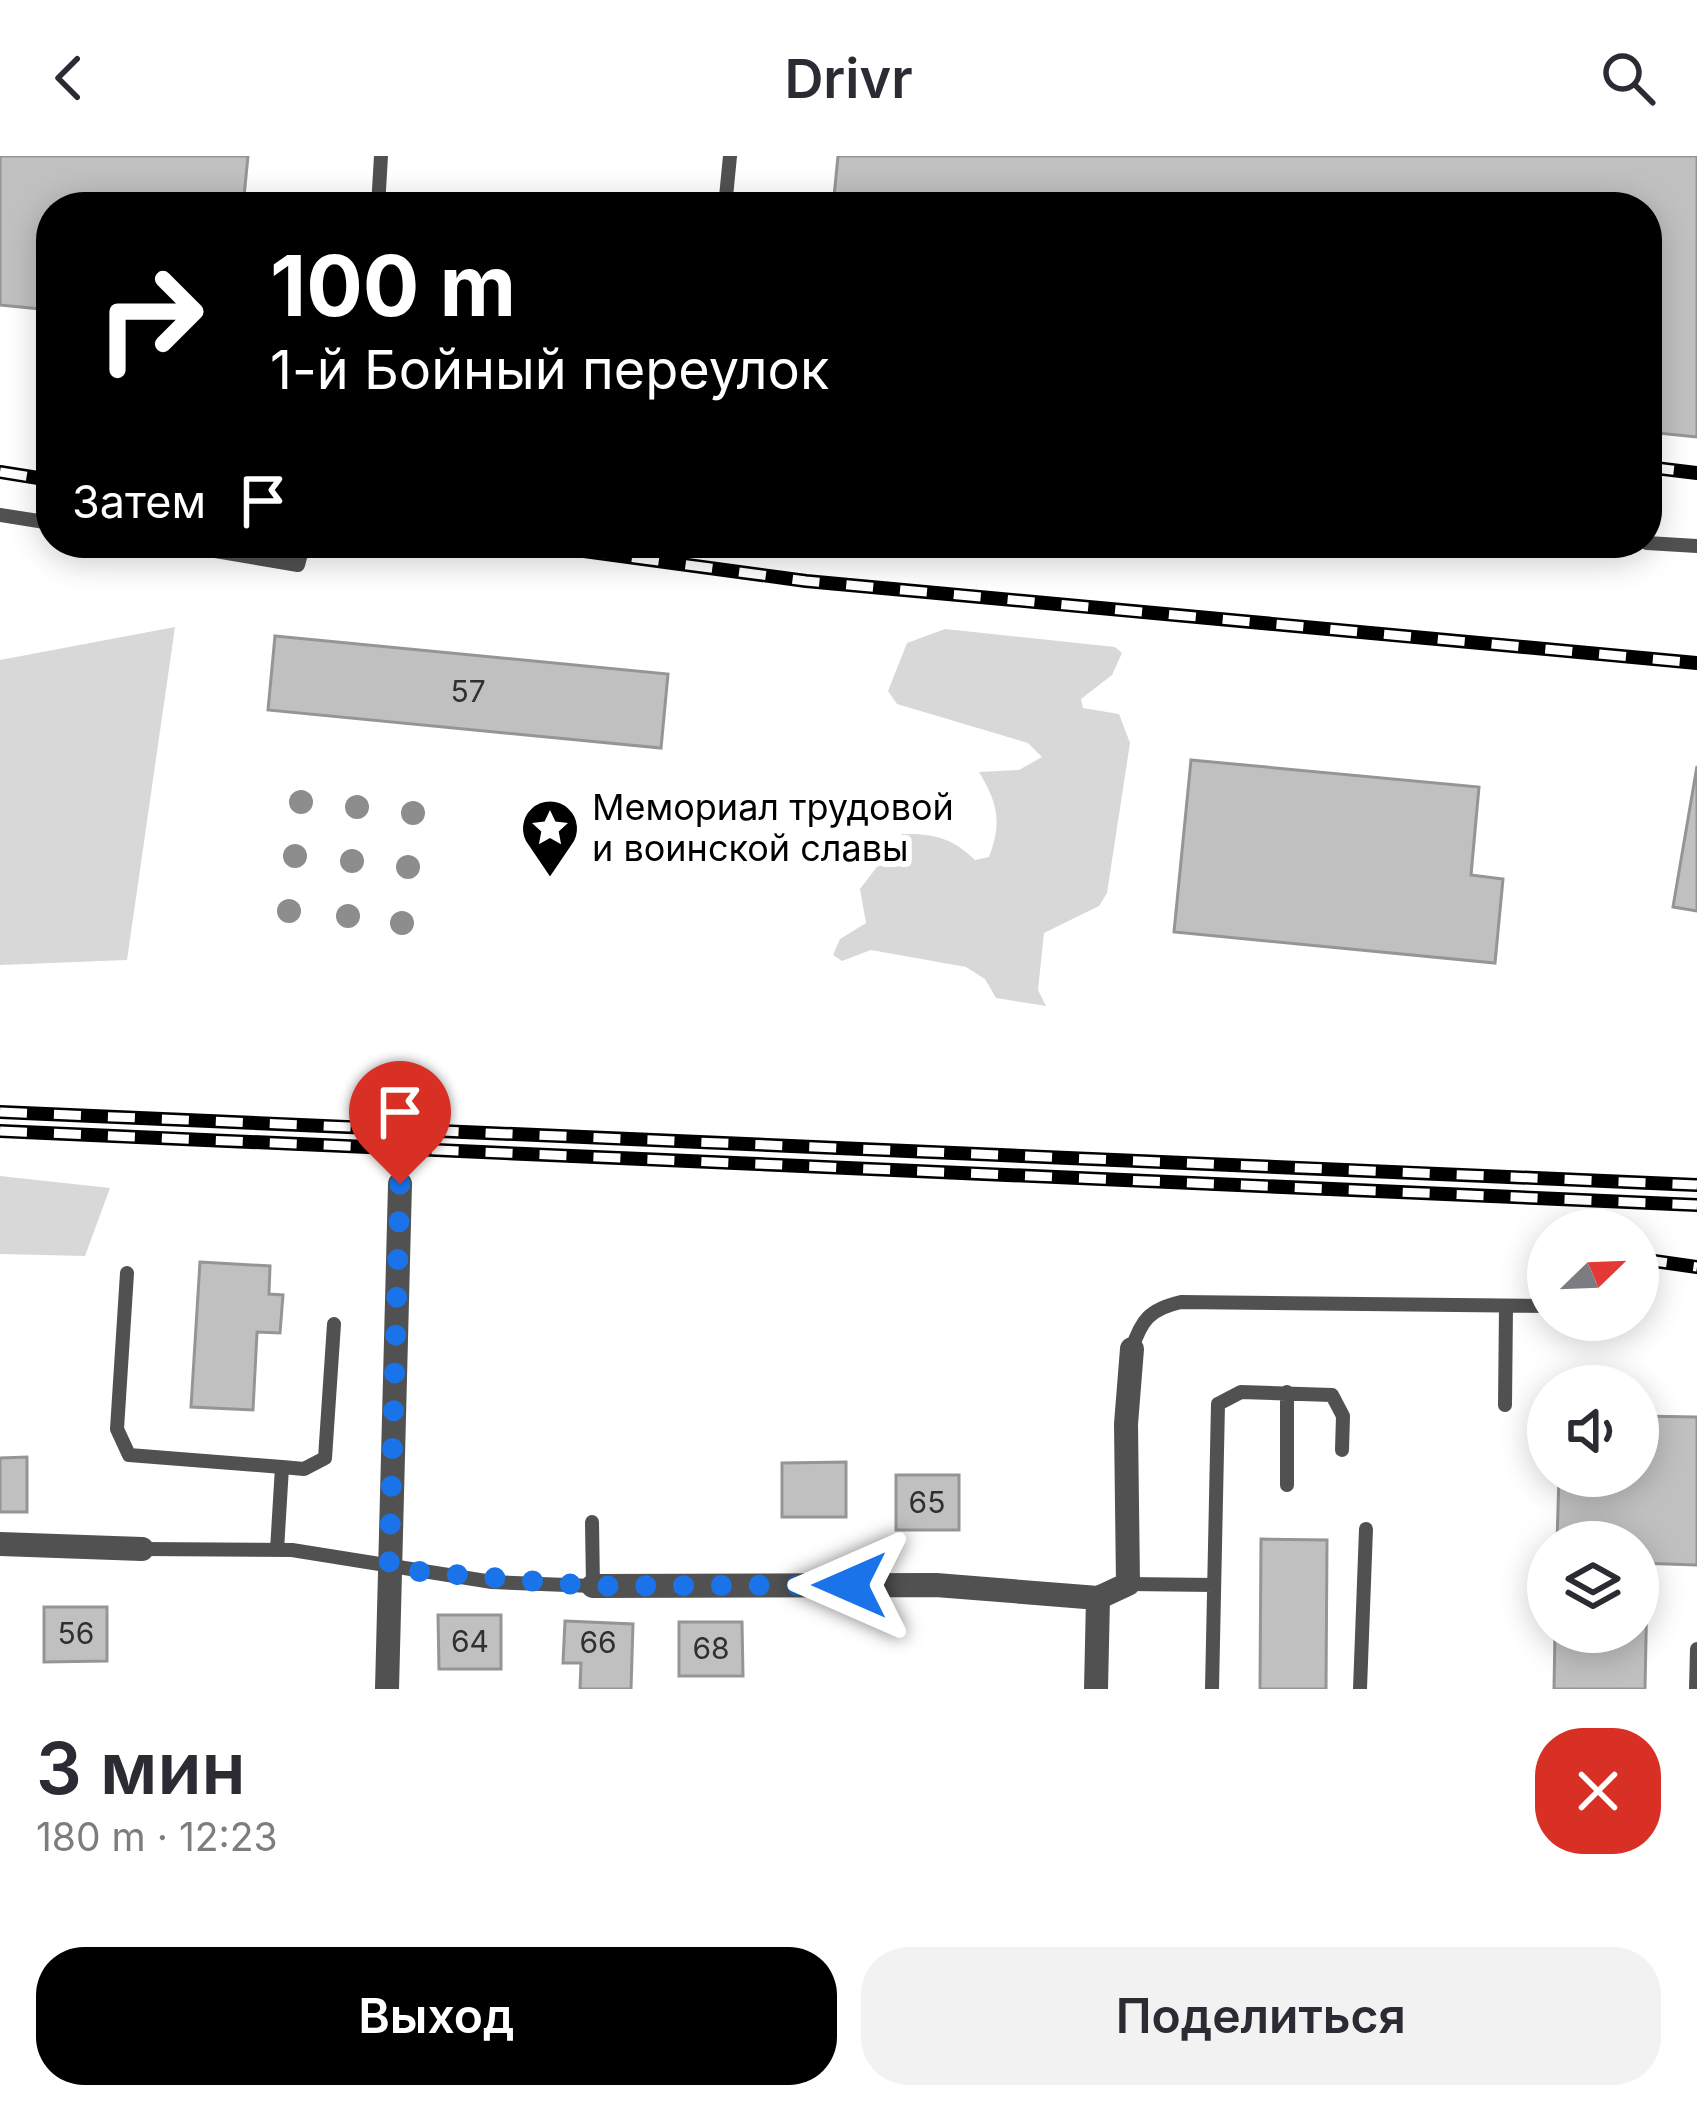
<!DOCTYPE html>
<html lang="ru">
<head>
<meta charset="utf-8">
<style>
  body { margin:0; font-family:Inter,sans-serif; background:#f2f2f3; color:#2b2b33; height:100vh; display:flex; flex-direction:column; font-size:45px; white-space:nowrap }
  * { box-sizing:border-box; margin:0 }
  p { font-size:39px; color:#7c7c81 }
  .icon { flex:none; width:66px; height:66px; fill:none; stroke:currentColor; stroke-width:2; stroke-linecap:round; stroke-linejoin:round }
  .map { position:relative; height:1533px; overflow:hidden }
  .drawer { display:flex; flex-direction:column; background:#fff; flex:1 }
  .drawer>* { flex:none }
  .guide { position:absolute; left:36px; top:36px; width:1626px; height:366px; border-radius:48px; box-shadow:0 6px 30px #0003; background:#000; color:#fff; overflow:hidden }
  .needle { width:78px; rotate:67deg }
  .controls { position:absolute; left:1527px; top:1053px; display:grid; gap:24px }
  .controls a { display:grid; place-items:center; width:132px; height:132px; border-radius:50%; background:#fff; box-shadow:0 6px 30px #0003; font-size:60px }
  .pin { position:absolute; display:grid; place-items:center; width:102px; height:102px; color:#fff; margin:-123px -51px; border-radius:50% 50% 50% 0; rotate:-45deg; box-shadow:0 0 12px #0007 }
  .pin .icon { rotate:45deg }
  .me { position:absolute; width:132px; margin:-66px; rotate:270deg; stroke-linejoin:round; filter:drop-shadow(0 0 9px #0008) }
  .turn { display:flex; align-items:center; gap:42px; height:252px; padding:0 36px; font-size:54px }
  .turn .icon { width:156px; height:156px; stroke-width:2.5 }
  .turn b { display:block; font-size:84px; line-height:102px }
  .then { display:flex; align-items:center; height:114px; padding:0 36px; background:#0003; gap:24px; font-size:45px }
  .round { display:grid; place-items:center; flex:none; width:126px; height:126px; border-radius:48px; background:#f2f2f3 }
  .head { display:flex; align-items:center; justify-content:space-between; height:204px; padding:0 36px }
  h1 { font-size:72px; font-weight:600; line-height:90px }
  .cta { display:flex; gap:24px; margin-top:auto; padding:24px 36px }
  .cta a { flex:1; height:138px; border-radius:48px; background:#000; color:#fff; font-size:48px; font-weight:600; line-height:138px; text-align:center }
  .cta a+a { background:#f2f2f3; color:#2b2b33 }
  header { display:flex; justify-content:space-between; align-items:center; height:156px; padding:0 36px; background:#fff; font-size:54px; font-weight:600 }
  .map>svg:first-child { display:block }
</style>
</head>
<body>
<header><svg class="icon" aria-label="back" viewBox="0 0 24 24"><path d="M15 5l-7 7 7 7"/></svg>Drivr<svg class="icon" aria-label="search" viewBox="0 0 24 24"><circle cx="10" cy="10" r="6"/><path d="M15 15l6 6"/></svg></header>
<div class="map">
<svg width="1697" height="1533" viewBox="0 0 1697 1533">
  <rect width="100%" height="100%" fill="#fff"/>
  <path fill="#d8d8d8" d="M175,471L127,804L0,809V504Z
    M945,473L1115,491L1122,497L1112,519L1081,543L1083,552L1119,558L1130,587L1107,737L1099,750L1044,777L1038,834L1046,850L996,842L985,823L966,811L871,794L842,805L833,799L840,783L866,767L860,733L902,678C933,677 953,682 975,704L989,701C1002,667 998,647 979,616L1019,614L1042,601L1028,587L897,548L888,535L907,487Z
    M0,1020L110,1032L85,1100L0,1098Z"/>
  <path fill="#c0c0c0" stroke="#959595" stroke-width="3" d="M0,0H248L243,51H51V154L0,149Z
    M838,0H1697V281L1647,276V51H833Z
    M275,480L668,518L661,592L268,554Z
    M1191,604L1479,631L1471,719L1503,723L1495,807L1174,776Z
    M1697,610V755L1673,751Z
    M200,1106L270,1110L269,1138L283,1139L280,1177L257,1176L253,1254L191,1251Z
    M1638,1260L1697,1261V1409L1638,1407V1386H1557L1559,1320H1638Z
    M27,1301V1356H0V1302Z
    M846,1306V1361H782V1307Z
    M896,1319H959V1374H896Z
    M1261,1383L1327,1384L1326,1533H1260Z
    M1638,1431H1647L1645,1533H1554L1555,1476H1638Z
    M44,1451H107V1505L44,1506Z
    M438,1459H501V1513H439Z
    M565,1465L633,1468L631,1533H580L581,1507H563Z
    M679,1466H742L743,1520H679Z"/>
  <g fill="none" stroke-linecap="round" stroke-linejoin="round">
    <path stroke="#515151" stroke-width="14" d="M378,51L381,0
      M725,51L730,0
      M0,359L51,367
      M168,387L298,409L304,387
      M1647,387L1697,390
      M127,1117L117,1273L129,1299L282,1311
      M1132,1193C1141,1164 1150,1153 1181,1146L1548,1150
      M1505,1249L1506,1150
      M1287,1329V1236
      M142,1393L292,1394L492,1426L593,1430L592,1366
      M277,1394L282,1311L304,1313L325,1302L334,1168
      M1128,1428L1214,1429
      M1212,1533L1218,1248L1241,1236L1332,1239L1343,1260L1342,1294
      M1360,1533L1366,1373
      M1696,1533L1697,1493"/>
    <path stroke="#515151" stroke-width="24" d="M0,1388L142,1393
      M593,1430L936,1429L1098,1442
      M387,1533L400,1028
      M1096,1533L1098,1442L1128,1428L1126,1268L1132,1193"/>
    <defs>
      <path id="rail" d="M1647,311L1697,317
        M0,316L51,324
        M525,387L806,425L1697,507
        M0,956L1697,1029
        M0,975L1697,1049
        M1640,1103L1697,1111"/>
    </defs>
    <use href="#rail" stroke="#000" stroke-width="14"/>
    <use href="#rail" stroke="#fff" stroke-width="9" stroke-dasharray="27" stroke-linecap="butt"/>
  </g>
  <g fill="#8d8d8d">
    <circle cx="301" cy="646" r="12"/>
    <circle cx="357" cy="651" r="12"/>
    <circle cx="413" cy="657" r="12"/>
    <circle cx="295" cy="700" r="12"/>
    <circle cx="352" cy="705" r="12"/>
    <circle cx="408" cy="711" r="12"/>
    <circle cx="289" cy="755" r="12"/>
    <circle cx="348" cy="760" r="12"/>
    <circle cx="402" cy="767" r="12"/>
  </g>
  <g fill="none" stroke-linecap="round" stroke-linejoin="round">
    <path stroke="#1a73e8" stroke-width="21" stroke-dasharray="0 37.8" d="M400,1028L389,1413L593,1430L850,1429"/>
  </g>
  <defs>
    <symbol id="sight-pin" viewBox="-11 -11 22 30"><path d="M0 17L-7.5 6A9.5 9.5 0 1 1 7.5 6Z" fill="#000" stroke="#fff"/><path d="M0-6L1.8-2.2L6-1.7L2.9 1.2L3.7 5.4L0 3.3L-3.7 5.4L-2.9 1.2L-6-1.7L-1.8-2.2Z" fill="#fff"/></symbol>
  </defs>
  <g fill-rule="evenodd">
    <use href="#sight-pin" x="517" y="639" width="66" height="90"/>
  </g>
  <g text-anchor="middle" stroke-width="12" stroke-linejoin="round" paint-order="stroke">
    <g font-size="30" fill="#303030">
      <text x="468" y="546">57</text>
      <text x="927" y="1357">65</text>
      <text x="76" y="1488">56</text>
      <text x="470" y="1496">64</text>
      <text x="598" y="1497">66</text>
      <text x="711" y="1503">68</text>
    </g>
    <g font-size="36" fill="#000" stroke="#fff" text-anchor="start">
      <text x="592" y="664">Мемориал трудовой<tspan x="592" dy="41">и воинской славы</tspan></text>
    </g>
  </g>
</svg>
<div class="controls">
<a><svg class="needle" viewBox="-14 -14 28 28"><path d="M0-13l5 13h-10z" fill="#e53935"/><path d="M0 13l5-13h-10z" fill="#7c7c81"/></svg></a>
<a><svg class="icon" aria-label="sound" viewBox="0 0 24 24"><path d="M4 9h4l5-4v14l-5-4H4zM17 9q2 3 0 6"/></svg></a>
<a><svg class="icon" aria-label="layers" viewBox="0 0 24 24"><path d="M12 4l9 5-9 5-9-5zM3 14l9 5 9-5"/></svg></a>
</div>
<div class="pin" style="left:400px;top:1028px;background:#d93025"><svg class="icon" aria-label="arrive" viewBox="0 0 24 24"><path d="M6 21V4h12l-3 4 3 4H6"/></svg></div>
<svg class="me" style="left:850px;top:1429px" viewBox="-20 -20 40 40"><path d="M0-17L14 15 0 8-14 15z" fill="#1a73e8" stroke="#fff" stroke-width="4"/></svg>
<div class="guide">
<div class="turn"><svg class="icon" aria-label="right" viewBox="0 0 24 24"><path d="M7 20v-9h11M14 6l5 5-5 5"/></svg><div><b>100 m</b>1-й Бойный переулок</div></div>
<div class="then">Затем<svg class="icon" aria-label="arrive" viewBox="0 0 24 24"><path d="M6 21V4h12l-3 4 3 4H6"/></svg></div>
</div>
</div>
<section class="drawer">
<div class="head"><div><h1>3 мин</h1><p>180 m · 12:23</p></div><a class="round" style="background:#d93025;color:#fff"><svg class="icon" aria-label="close" viewBox="0 0 24 24"><path d="M6 6l12 12M18 6L6 18"/></svg></a></div>
<div class="cta"><a>Выход</a><a>Поделиться</a></div>
</section>
</body>
</html>
